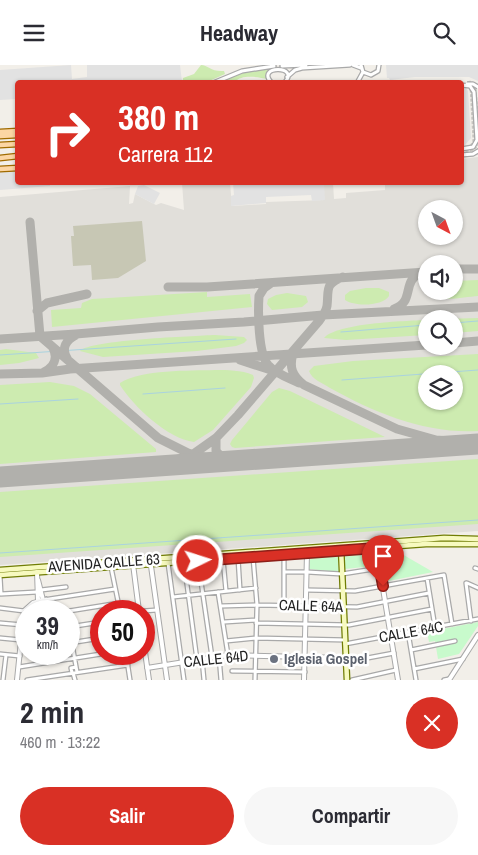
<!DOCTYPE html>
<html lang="es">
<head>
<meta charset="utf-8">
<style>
  body { margin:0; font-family:"Archivo Narrow",sans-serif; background:#f7f7f7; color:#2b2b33; height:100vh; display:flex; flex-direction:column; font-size:19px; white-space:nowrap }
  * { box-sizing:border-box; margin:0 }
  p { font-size:16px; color:#7c7c81 }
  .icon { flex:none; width:28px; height:28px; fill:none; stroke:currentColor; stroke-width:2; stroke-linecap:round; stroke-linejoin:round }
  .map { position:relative; height:615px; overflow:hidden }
  .sheet { display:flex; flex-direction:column; background:#fff; flex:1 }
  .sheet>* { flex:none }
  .top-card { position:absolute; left:15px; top:15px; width:449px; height:105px; border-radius:5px; box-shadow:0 1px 4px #0004; background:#d93025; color:#fff; overflow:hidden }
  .needle { width:32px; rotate:139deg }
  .buttons { position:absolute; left:418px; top:135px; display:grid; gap:10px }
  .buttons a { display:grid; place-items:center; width:45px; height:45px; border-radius:50%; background:#fff; box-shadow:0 1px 4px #0004; font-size:25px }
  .speed { position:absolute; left:15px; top:535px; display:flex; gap:10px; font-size:25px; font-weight:700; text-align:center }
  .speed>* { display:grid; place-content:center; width:65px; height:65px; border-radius:50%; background:#fff; box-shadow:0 1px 4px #0004; line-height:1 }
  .speed small { font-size:12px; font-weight:400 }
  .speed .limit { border:8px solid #d22; background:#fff; color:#111 }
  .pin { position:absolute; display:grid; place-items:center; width:42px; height:42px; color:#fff; margin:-51px -21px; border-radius:50% 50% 50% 0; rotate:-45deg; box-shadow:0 0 5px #0007 }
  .pin .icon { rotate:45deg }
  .me { position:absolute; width:55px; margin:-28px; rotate:86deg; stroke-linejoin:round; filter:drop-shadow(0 0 4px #0008) }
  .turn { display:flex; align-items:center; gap:18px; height:105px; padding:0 20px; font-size:22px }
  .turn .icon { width:65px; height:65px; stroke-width:2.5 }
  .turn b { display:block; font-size:35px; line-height:42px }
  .round { display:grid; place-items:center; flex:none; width:52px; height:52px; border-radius:26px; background:#f7f7f7 }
  .headline { display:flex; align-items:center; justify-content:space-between; height:85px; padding:0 20px }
  h1 { font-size:30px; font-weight:700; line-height:38px }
  .primary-button { display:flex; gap:10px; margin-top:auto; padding:10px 20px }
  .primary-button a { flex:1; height:58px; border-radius:30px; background:#d93025; color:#fff; font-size:20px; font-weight:700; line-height:58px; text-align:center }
  .primary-button a+a { background:#f7f7f7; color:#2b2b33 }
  header { display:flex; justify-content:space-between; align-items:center; height:65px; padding:0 20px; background:#fff; font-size:22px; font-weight:700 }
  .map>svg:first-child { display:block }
</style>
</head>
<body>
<header><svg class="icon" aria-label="menu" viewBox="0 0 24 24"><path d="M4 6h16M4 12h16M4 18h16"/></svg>Headway<svg class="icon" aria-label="search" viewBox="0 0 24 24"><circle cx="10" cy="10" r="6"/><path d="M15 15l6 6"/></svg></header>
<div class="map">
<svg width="478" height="615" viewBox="0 0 478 615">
  <rect width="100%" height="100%" fill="#f2efe9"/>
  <path fill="#e1dfda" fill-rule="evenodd" d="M478,92V466L0,500V132L130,121L129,139L133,138L135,129L156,140L161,138L184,145L182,118H230L232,141L266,139V137L324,135V118H333L334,134L346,133V128L385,125V118H461V94ZM426,144H454V171H426ZM426,199H454V226H426ZM426,254H454V281H426ZM426,309H454V336H426Z"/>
  <path fill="#c7c7b4" d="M142,156L146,196L118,213L92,215L91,200L73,201L71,171H74L73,161Z"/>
  <path fill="#cdebb0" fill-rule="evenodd" d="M201,0C208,0 211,7 224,6L225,9L207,17H183V13L194,9Z
    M269,3L267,8L268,14C258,12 241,9 235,17L220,18L245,7Z
    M478,215V231C463,232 436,239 425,226L426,223V226H454V216Z
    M366,223H379L389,227V231C383,241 355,242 345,235V230L350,226Z
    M207,227V232L250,229L252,242L52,262L51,245L81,243L82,238L92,234Z
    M287,228L306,231L308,237L302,242L272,245L267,239L268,234L276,230Z
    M478,253V266L454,268V254H442Z
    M426,255V270L346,275L324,273C337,258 405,256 426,255Z
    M215,270L244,272L247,275L244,278L236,281L197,286L103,292L80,286C89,275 195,271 215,270Z
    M6,284L36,288L39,293L19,298L0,300V285Z
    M478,289V366C426,369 375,348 330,323C323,318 312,315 309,306L314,301L353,296ZM426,309H454V336H426Z
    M215,305C228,305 241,305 253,310L254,313L251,322L213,365L194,377C168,374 133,341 120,320V318C142,304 189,306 215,305Z
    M50,317L74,321L90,329L156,384V387L0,399V320Z
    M279,323L290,326L385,372L235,383L232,382L230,379L232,375L272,327Z
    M478,394V459L0,492V427Z"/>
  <path fill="#c8facc" d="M395,485L433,507L384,517L379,486Z
    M372,486L374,501L345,504L344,488Z
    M338,490L339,507L309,504L310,491Z
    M478,557V561L459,589L438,594L435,576L429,577L427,567Z"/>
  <path fill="#e2e2e2" d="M71,0L72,14L87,12V0H180L182,17L18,18L17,34L0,35V5Z
    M386,0H478V16L469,12H415L390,15L389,13H387Z
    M466,23L468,26L471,73L465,80H461V24Z
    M17,106L18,118H50V121L0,125V107Z
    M233,118H324L325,135L312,136L311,130L266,132V138L231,141V131L234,130Z
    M144,120L160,128L154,139L135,129L138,121Z"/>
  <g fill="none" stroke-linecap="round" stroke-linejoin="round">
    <path stroke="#aad3df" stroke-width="1" d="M454,258L478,256
      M341,267L426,260
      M0,290L236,274
      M342,315L478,305
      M143,329L225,323
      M0,339L78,334
      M0,488L478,455"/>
    <path stroke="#b1b0ac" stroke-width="9" d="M30,157L40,271L158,373L188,388L221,396
      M454,204H478
      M271,218L264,223L259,231C258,247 258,288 268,300C276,309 289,313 299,318
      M168,222H207L426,207
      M394,244C415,237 401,217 421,207
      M37,246L47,238L87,229
      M0,274L76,269L158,262L244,257L323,250L478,242
      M454,278L478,276
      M293,289C289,302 292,311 304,320L397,364L436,375L478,378
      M67,293C61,283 66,275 76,270
      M240,295L271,305
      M44,307C54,302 58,293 53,283
      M0,309L42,308L70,304L426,280
      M216,373V386L225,396
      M154,401L192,390L216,373L238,350L319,256C322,252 326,247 327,241C329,225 324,219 343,212"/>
    <path stroke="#b1b0ac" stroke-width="21" d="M0,412L478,379"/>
    <path stroke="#c8c6c1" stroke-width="3" stroke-dasharray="3 1.5" stroke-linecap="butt" d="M469,16L471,21L474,75L473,79L469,82
      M473,19L475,23L478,60
      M461,86L472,85L478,80"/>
    <defs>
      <path id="minor" d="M353,0L361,3
        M361,0L363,7L371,10L378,6L379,0
        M282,1L306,0
        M287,12L295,5L302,3L350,0
        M213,18L242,6L274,1
        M242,18H255
        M272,18C254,0 302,0 284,18
        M357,18L363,7
        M461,90L473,89L478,86
        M253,492L257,540L255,615
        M238,493L240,525
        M223,494L226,526
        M198,496L212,592
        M184,497L197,595
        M168,498L184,615
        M111,502L120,546
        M475,503L478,504
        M284,507H307L342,509L380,503
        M0,511L1,529L37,527
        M201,512L214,511
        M427,513L435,562
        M466,518L471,556
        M467,518L478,523
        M41,525L66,522
        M307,525L355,526L444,510L452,559
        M218,527L228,590
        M173,532L256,523
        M46,534L53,546
        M43,535L115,524
        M284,540V490
        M221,541L257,540L357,542L429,528
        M0,543L24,546
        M40,546V535
        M69,546L119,538
        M143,546L157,545
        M224,557L256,555
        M0,558L23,560
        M256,558L349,560L432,544
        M69,562L101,557
        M408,567L416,615
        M69,571L72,579L77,607
        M0,573L21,575
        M226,576L256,573L345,575
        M21,578L26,579
        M345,579L478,554
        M69,581L76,577L101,573
        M411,585L455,576
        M0,589L20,591
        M126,589L130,615
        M219,591L221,615
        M202,594L204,615
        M346,597L394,588
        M19,602L101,589
        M414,604L463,594
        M232,606L305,607
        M72,608L71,603L76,602
        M73,608L75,615
        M3,615L6,590
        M27,615L128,600
        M352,615L396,605
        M444,615L449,614"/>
      <path id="tertiary" d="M376,481L398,615
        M150,494L167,615
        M133,499L139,546
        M37,507L38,536
        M144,580L149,615
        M147,603L228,590L345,593
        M17,615L24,546L33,538L43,535L38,515
        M304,615L307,488
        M449,615L478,570"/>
      <path id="secondary" d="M341,483L347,615
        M0,505L444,473L478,474
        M0,510L426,479H478"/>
      <path id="primary" d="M0,67L18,66
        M0,71L18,70
        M0,80L18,79
        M0,93L18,91
        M0,104L18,103"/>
    </defs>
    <use href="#minor" stroke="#a9a9a9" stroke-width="5.5"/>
    <use href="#tertiary" stroke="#a9a9a9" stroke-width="6"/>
    <use href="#secondary" stroke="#707d05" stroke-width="7"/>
    <use href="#primary" stroke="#a06b00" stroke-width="7"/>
    <use href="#minor" stroke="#fff" stroke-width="3"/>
    <use href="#tertiary" stroke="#fff" stroke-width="4"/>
    <use href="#secondary" stroke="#f7fabf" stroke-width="4.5"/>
    <use href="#primary" stroke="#fcd6a4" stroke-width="4.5"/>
    <defs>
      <path id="minor-bridge" d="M467,19H473L478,22
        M461,20L470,21L474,27L477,75L473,82L461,84"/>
    </defs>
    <use href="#minor-bridge" stroke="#a9a9a9" stroke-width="5.5" stroke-linecap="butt"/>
    <use href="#minor-bridge" stroke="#fff" stroke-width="3"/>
  </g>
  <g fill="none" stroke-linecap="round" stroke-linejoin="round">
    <defs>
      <path id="route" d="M198,496L376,483L383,521"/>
    </defs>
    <use href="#route" stroke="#8d1f18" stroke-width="12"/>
    <use href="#route" stroke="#d93025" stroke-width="9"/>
  </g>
  <circle fill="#6b7280" stroke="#fff" stroke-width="2" cx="274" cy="594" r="5"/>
  <g text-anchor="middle" stroke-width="5" stroke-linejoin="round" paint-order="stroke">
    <g font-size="15" fill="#222" stroke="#fff">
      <text transform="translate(104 498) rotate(-4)" y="5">AVENIDA CALLE 63</text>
      <text transform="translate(311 541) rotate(2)" y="5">CALLE 64A</text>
      <text transform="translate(411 567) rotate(-10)" y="5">CALLE 64C</text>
      <text transform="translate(216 594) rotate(-6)" y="5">CALLE 64D</text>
    </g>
    <g font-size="15" font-weight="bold" fill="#5b616d" stroke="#fff" text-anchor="start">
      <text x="284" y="599">Iglesia Gospel</text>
    </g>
  </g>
</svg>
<div class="buttons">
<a><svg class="needle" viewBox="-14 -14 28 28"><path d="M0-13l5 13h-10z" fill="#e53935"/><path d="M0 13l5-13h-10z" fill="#7c7c81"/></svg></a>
<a><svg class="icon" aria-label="sound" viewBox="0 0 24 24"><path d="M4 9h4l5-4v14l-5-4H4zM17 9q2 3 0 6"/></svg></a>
<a><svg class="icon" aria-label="search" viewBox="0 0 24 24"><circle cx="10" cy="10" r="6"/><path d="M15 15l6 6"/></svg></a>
<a><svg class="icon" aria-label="layers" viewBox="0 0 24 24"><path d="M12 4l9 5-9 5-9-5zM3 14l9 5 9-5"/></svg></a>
</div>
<div class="speed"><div>39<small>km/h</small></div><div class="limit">50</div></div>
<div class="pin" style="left:383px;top:521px;background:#d93025"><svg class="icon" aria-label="arrive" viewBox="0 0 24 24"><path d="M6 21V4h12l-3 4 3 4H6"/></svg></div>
<svg class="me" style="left:198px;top:496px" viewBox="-20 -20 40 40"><circle r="17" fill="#d93025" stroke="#fff" stroke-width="3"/><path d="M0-11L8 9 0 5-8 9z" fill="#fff"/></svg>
<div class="top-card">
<div class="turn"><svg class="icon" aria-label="right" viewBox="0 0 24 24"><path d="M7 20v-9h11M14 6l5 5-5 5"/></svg><div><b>380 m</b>Carrera 112</div></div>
</div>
</div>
<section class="sheet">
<div class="headline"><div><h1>2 min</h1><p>460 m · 13:22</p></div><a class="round" style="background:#d93025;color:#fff"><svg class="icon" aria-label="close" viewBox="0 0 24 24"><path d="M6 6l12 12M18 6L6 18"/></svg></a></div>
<div class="primary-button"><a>Salir</a><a>Compartir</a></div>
</section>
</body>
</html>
